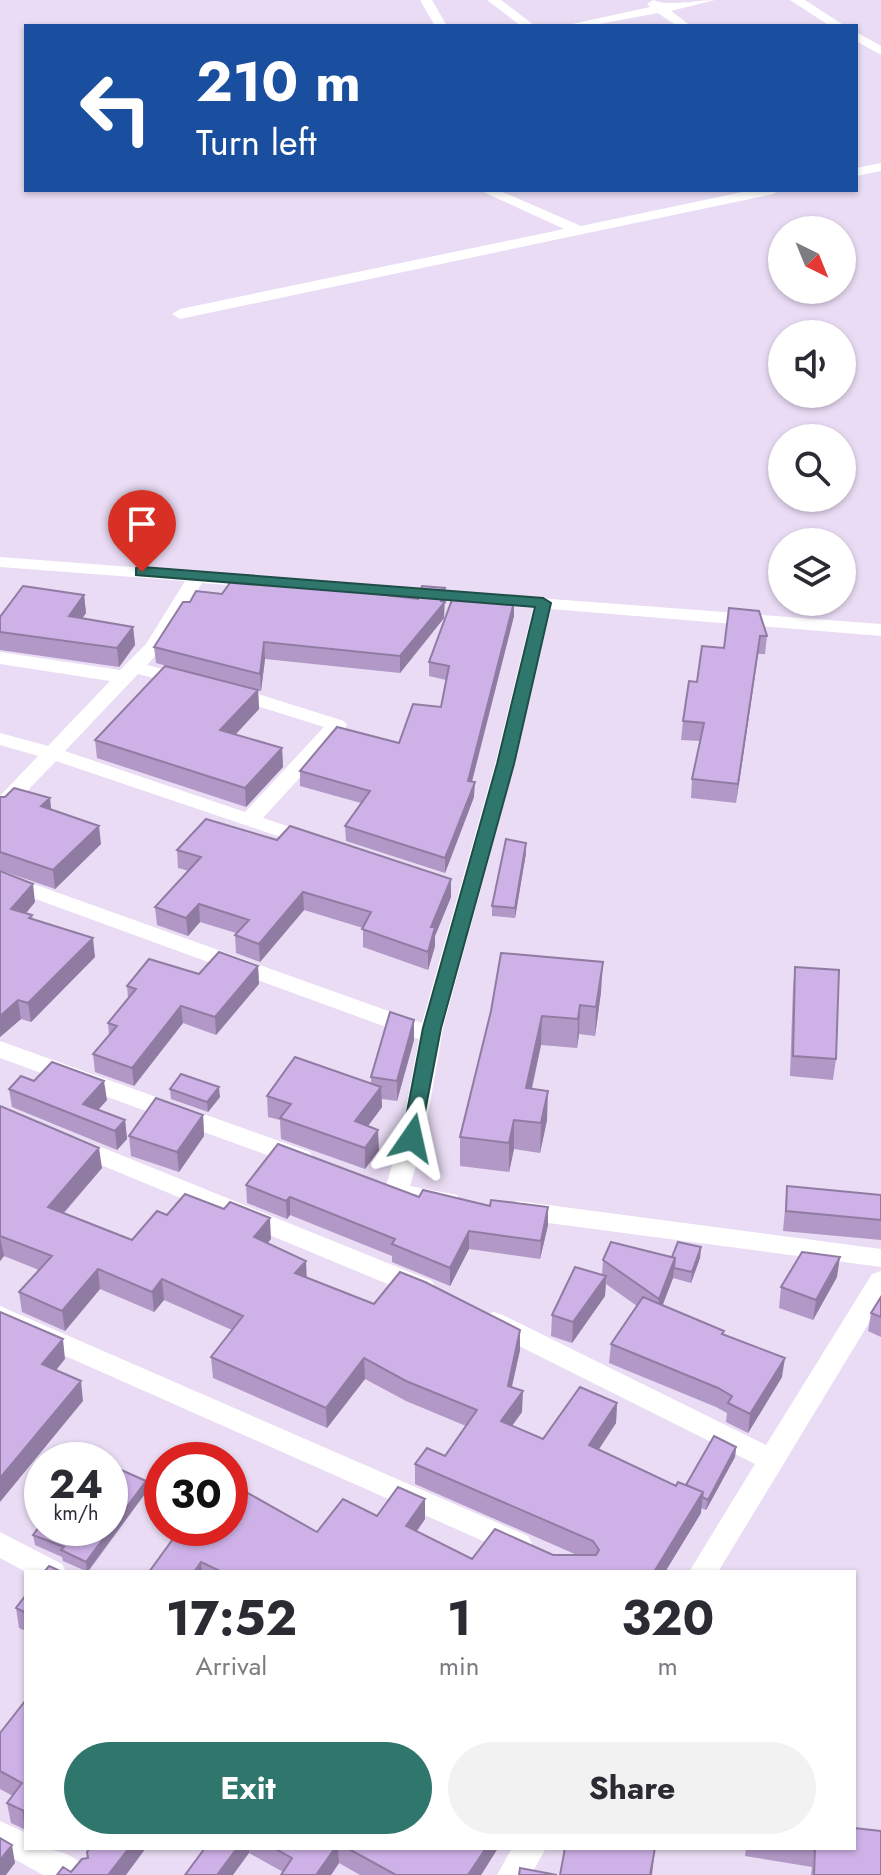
<!DOCTYPE html>
<html lang="en">
<head>
<meta charset="utf-8">
<style>
  body { margin:0; font-family:Jost,sans-serif; background:#f2f2f3; color:#2b2b33; height:100vh; display:flex; flex-direction:column; font-size:30px; white-space:nowrap }
  * { box-sizing:border-box; margin:0 }
  p { font-size:26px; color:#7c7c81 }
  .icon { flex:none; width:44px; height:44px; fill:none; stroke:currentColor; stroke-width:2; stroke-linecap:round; stroke-linejoin:round }
  .map { position:relative; flex:1; overflow:hidden }
  .drawer { position:absolute; left:24px; top:1570px; width:832px; height:280px; display:flex; flex-direction:column; background:#fff; border-radius:0px; box-shadow:0 2px 6px #0004 }
  .drawer>* { flex:none }
  .top-card { position:absolute; left:24px; top:24px; width:834px; height:168px; border-radius:0px; box-shadow:0 2px 6px #0004; background:#1a4fa0; color:#fff; overflow:hidden }
  .needle { width:52px; rotate:137deg }
  .tools { position:absolute; left:768px; top:216px; display:grid; gap:16px }
  .tools a { display:grid; place-items:center; width:88px; height:88px; border-radius:50%; background:#fff; box-shadow:0 2px 6px #0004; font-size:40px }
  .speed { position:absolute; left:24px; top:1442px; display:flex; gap:16px; font-size:40px; font-weight:700; text-align:center }
  .speed>* { display:grid; place-content:center; width:104px; height:104px; border-radius:50%; background:#fff; box-shadow:0 2px 6px #0004; line-height:1 }
  .speed small { font-size:20px; font-weight:400 }
  .speed .limit { border:12px solid #d22; background:#fff; color:#111 }
  .pin { position:absolute; display:grid; place-items:center; width:68px; height:68px; color:#fff; margin:-82px -34px; border-radius:50% 50% 50% 0; rotate:-45deg; box-shadow:0 0 8px #0007 }
  .pin .icon { rotate:45deg }
  .me { position:absolute; width:88px; margin:-44px; rotate:11deg; stroke-linejoin:round; filter:drop-shadow(0 0 6px #0008) }
  .turn { display:flex; align-items:center; gap:28px; height:168px; padding:0 40px; font-size:36px }
  .turn .icon { width:104px; height:104px; stroke-width:2.5 }
  .turn b { display:block; font-size:56px; line-height:68px }
  .eta { display:flex; justify-content:space-evenly; align-items:center; height:136px; text-align:center }
  .eta b { font-size:48px; font-weight:700; line-height:56px }
  .primary-button { display:flex; gap:16px; margin-top:auto; padding:16px 40px }
  .primary-button a { flex:1; height:92px; border-radius:48px; background:#2f766d; color:#fff; font-size:32px; font-weight:700; line-height:92px; text-align:center }
  .primary-button a+a { background:#f2f2f3; color:#2b2b33 }
  .map>svg:first-child { display:block }
</style>
</head>
<body>
<div class="map">
<svg width="881" height="1875" viewBox="0 0 881 1875">
  <rect width="100%" height="100%" fill="#e9dcf4"/>
  <g fill="none" stroke-linecap="round" stroke-linejoin="round">
    <path fill="#fff" fill-rule="evenodd" d="M420,0H432L447,26H435Z
      M487,0H501L535,26H521Z
      M653,0C671,7 695,0 715,0L671,11L691,26H677L658,13L589,26H563L650,7L647,4Z
      M790,0H805L845,26H830Z
      M856,32L881,46V55L856,41Z
      M881,163V171L856,176V168Z
      M479,190H498L581,226L752,190H780L773,194L180,319L172,314L180,309L564,229Z
      M0,557L881,624V636L551,609L515,764L443,1028L424,1138L410,1186L457,1195L460,1201L457,1207C437,1213 407,1205 387,1199L384,1193L400,1138L419,1039L0,886V872L422,1023L495,764L533,608L202,583L163,647L147,665L191,676L194,680L191,684L184,686L138,674L65,751L245,812L324,727L222,695L219,691L222,687H236L344,721L347,725L344,729L263,818L317,836L321,841L310,847L56,761L7,812L0,814V796L38,756L0,745V733L48,746L110,681L0,664V652L120,670L146,644L185,581L0,567Z
      M0,1041L310,1152L313,1158L310,1164L301,1167L292,1164L0,1058Z
      M74,1136L432,1281L436,1288L432,1295L423,1298L414,1295L65,1150L62,1144L65,1138Z
      M518,1201L881,1249V1267L518,1219L509,1216L506,1210L509,1204Z
      M881,1271V1303L718,1572H689L755,1464L485,1329L481,1322L485,1315L494,1312L503,1315L766,1445L872,1274Z
      M0,1306L528,1536L532,1544L528,1552L518,1556L508,1552L0,1327Z
      M0,1532L62,1564L66,1572H26L0,1558Z
      M0,1821L26,1833V1848C49,1848 78,1851 89,1875H43L0,1851Z
      M512,1848H546L531,1875H497Z"/>
  </g>
  <path fill="#b198c7" d="M445,588L444,618L400,673L265,659L261,691L156,663L154,647L190,602L222,594L418,599Z
    M84,595L86,613L82,618L133,627L135,645L119,667L0,650V617Z
    M729,608L767,636L765,654H758L736,803L691,798L692,779L700,741L681,740L683,721L697,682L724,648Z
    M514,616L472,782L474,797L445,873L346,841L345,826L361,803L300,786V771L399,743L441,707L446,680L429,676V662Z
    M258,690L259,709L235,735L282,748L283,767L246,807L97,758L95,740Z
    M0,797L52,810L101,844L55,889L0,870Z
    M277,840L451,879V897L435,936V946L428,970L363,947V928L304,910L260,962L236,953L235,935L236,933L200,922L188,936L157,925L155,907L189,871L178,868L177,850Z
    M526,843V853L515,918L492,916V906Z
    M0,871L35,902L26,913L32,915L33,920L95,957L31,1022L21,1019L0,1037Z
    M258,966L259,984L216,1035L183,1023L134,1086L95,1072L93,1054L109,1035L108,1023L128,998L127,986L199,974Z
    M795,967L836,1059L833,1080L790,1076L793,987Z
    M601,992L595,1036L579,1034L577,1048L541,1045L532,1089L547,1120L540,1153L514,1149L509,1172L460,1166V1137L491,1011Z
    M414,1040L397,1101L382,1099V1107L368,1126L379,1150L365,1169L281,1139L280,1120L268,1117L267,1096L371,1083V1077Z
    M34,1081L107,1100L98,1110L125,1120L127,1139L117,1150L12,1107L9,1089Z
    M170,1089L220,1097L208,1112L171,1099Z
    M0,1106L102,1168L64,1213L132,1240L167,1215L271,1239L267,1243L307,1278L374,1304L520,1350L512,1387L522,1412L512,1426L543,1439L617,1403L616,1423L598,1450L676,1486L686,1485L736,1447L735,1457L706,1510L701,1508V1513L665,1572H149L317,1532L377,1516L425,1499V1519L417,1531L472,1559L553,1555H577L415,1484V1464L445,1456L466,1426L406,1401L365,1379L327,1428L213,1378L211,1357L232,1330L164,1300L154,1312L100,1289L65,1331L22,1312L19,1292L39,1270L4,1256L0,1261Z
    M203,1115L204,1136L179,1172L131,1156L129,1136Z
    M246,1185L419,1197L490,1206L548,1207V1225L540,1259L469,1249L450,1286L392,1262V1256L290,1215L287,1219L247,1203Z
    M787,1186L881,1195V1240L783,1231Z
    M701,1247L700,1258L691,1283L673,1278L662,1306L724,1335L782,1377L748,1433L726,1422L727,1413L716,1407L609,1363L611,1344L637,1306L606,1284L605,1296L572,1343L551,1336L552,1315L602,1275L603,1260L672,1257Z
    M837,1277L813,1320L779,1308L781,1287Z
    M881,1297V1337L868,1331L871,1313Z
    M146,1481L147,1491L88,1572L63,1561L62,1557L35,1545L33,1535Z
    M26,1595V1631L19,1628L16,1608Z
    M26,1700V1830L11,1823L7,1803L13,1796L0,1789V1733Z
    M205,1848H498L481,1875H360L339,1863L331,1875H281L283,1872L249,1853Z
    M746,1848H854L881,1875H811L812,1867L745,1856Z"/>
  <path fill="#907ca2" d="M445,588L444,618L400,673V656L441,601Z
    M84,595L86,613L71,635L69,616Z
    M514,602V616L468,796V781Z
    M133,627L135,645L119,667L117,648Z
    M760,636L758,654L736,803L738,784Z
    M264,642L265,659L261,691L260,674Z
    M258,690L259,709L222,749L220,730Z
    M282,748L283,767L246,807L245,788Z
    M475,782L474,797L445,873V858Z
    M50,798L52,816L41,806Z
    M99,826L101,844L55,889L53,870Z
    M526,843V853L515,918V908Z
    M451,879V897L435,936V946L428,970V952L431,927Z
    M33,884L35,902L14,928L11,909Z
    M303,892L304,910L260,962L259,944Z
    M199,904L200,922L188,936L186,918Z
    M93,938L95,957L31,1022L28,1003Z
    M603,962L601,992L595,1036L596,1007Z
    M258,966L259,984L216,1035L215,1017Z
    M18,1000L21,1019L0,1037V1016Z
    M580,1005L579,1034L577,1048L578,1019Z
    M181,1006L183,1023L134,1086L132,1068Z
    M542,1016L541,1045L525,1118L526,1088Z
    M414,1020V1040L397,1101V1081Z
    M104,1081L107,1100L88,1121L83,1104Z
    M219,1087L220,1097L208,1112L207,1102Z
    M381,1087L382,1107L356,1142L355,1121Z
    M548,1091L547,1120L540,1153L541,1123Z
    M203,1115L204,1136L179,1172L177,1152Z
    M125,1120L127,1139L117,1150L115,1131Z
    M514,1120V1149L509,1172V1143Z
    M378,1130L379,1150L365,1169V1148Z
    M99,1148L102,1168L51,1227L48,1207Z
    M290,1197V1215L287,1219L286,1201Z
    M548,1207V1225L540,1259L541,1241Z
    M270,1218L271,1239L256,1257L254,1237Z
    M469,1231V1249L450,1286V1268Z
    M0,1236L4,1256L0,1261Z
    M701,1247L700,1258L691,1283L692,1272Z
    M840,1257L837,1277L813,1320L816,1300Z
    M675,1258L673,1278L657,1320L659,1299Z
    M306,1261L307,1282L295,1273Z
    M98,1269L100,1289L65,1331L62,1311Z
    M606,1276L605,1296L572,1343L573,1322Z
    M162,1279L164,1300L154,1312L152,1292Z
    M520,1330V1350L507,1407L508,1386Z
    M63,1339L65,1359L45,1384L42,1364Z
    M364,1358L365,1379L327,1428L326,1408Z
    M785,1358L782,1377L748,1433L750,1414Z
    M81,1381L83,1401L0,1502V1478Z
    M523,1391L522,1412L501,1441V1421Z
    M617,1403L616,1423L588,1466L589,1445Z
    M736,1447L735,1457L706,1510L708,1500Z
    M146,1481L147,1491L87,1572L86,1562Z
    M703,1492L701,1513L665,1572H654Z
    M425,1499V1519L406,1546V1526Z
    M201,1562L202,1572H194Z
    M12,1845L15,1863L6,1875H0V1860Z
    M129,1848H146L126,1875H108Z
    M237,1848H249V1853L233,1875H217Z
    M335,1848H338L339,1863L331,1875H316Z
    M486,1848H498L481,1875H469Z
    M655,1848L652,1875H650Z"/>
  <path fill="#ceb1e7" stroke="#907ca2" stroke-width="2" d="M234,577L418,599L422,586L445,588L441,601L445,602L400,656L264,642L260,674L154,647L183,602H190L196,591L222,594Z
    M23,586L84,595L69,616L133,627L117,648L0,632V617Z
    M453,597L514,602L468,781L475,782L445,858L345,826L370,791L300,771L337,727L399,743L413,704L441,707L449,666L429,662Z
    M729,608L759,611L767,636H760L738,784L692,779L704,723L683,721L689,681L697,682L702,646L724,648Z
    M165,666L258,690L220,730L282,748L245,788L95,740Z
    M14,788L50,798L41,806L99,826L53,870L0,852V797H5Z
    M206,819L277,840L290,826L451,879L431,927H435L428,952L362,929L371,912L303,892L259,944L235,935L249,920L199,904L186,918L155,907L201,857L177,850Z
    M506,839L526,843L515,908L492,906Z
    M0,871L33,884L11,909L32,915L29,918L93,938L28,1003L18,1000L0,1016Z
    M219,952L258,966L215,1017L181,1006L132,1068L93,1054L117,1026L108,1023L136,989L127,986L149,959L199,974Z
    M501,953L603,962L596,1007L580,1005L578,1019L542,1016L526,1088L548,1091L541,1123L514,1120L509,1143L460,1137L491,1011Z
    M795,967L839,970L836,1059L793,1056Z
    M390,1012L414,1020L397,1081L371,1077Z
    M295,1057L381,1087L355,1121L378,1130L365,1148L280,1118L291,1104L267,1096Z
    M52,1062L104,1081L83,1104L125,1120L115,1131L9,1089L21,1076L34,1081Z
    M181,1074L219,1087L207,1102L170,1089Z
    M156,1098L203,1115L177,1152L129,1136Z
    M0,1106L99,1148L48,1207L132,1240L157,1211L167,1215L185,1194L224,1209L230,1202L270,1218L254,1237L306,1261L295,1273L374,1304L400,1272L425,1282L520,1330L508,1386L523,1391L501,1421L543,1439L580,1387L617,1403L589,1445L676,1486L678,1482L703,1492L654,1572H222L201,1562L194,1572H149L181,1528H230V1483L317,1532L343,1499L377,1516L398,1487L425,1499L406,1526L472,1559L495,1529L553,1555H596L599,1550L593,1541L415,1464L427,1448L445,1456L477,1410L406,1381L364,1358L326,1408L211,1357L243,1316L162,1279L152,1292L98,1269L62,1311L19,1292L52,1256L0,1236Z
    M278,1144L419,1197L423,1190L490,1206L491,1200L548,1207L541,1241L469,1231L450,1268L392,1244L395,1239L290,1197L286,1201L246,1185Z
    M787,1186L881,1195V1220L786,1211Z
    M611,1242L675,1258L659,1299L603,1260Z
    M678,1242L701,1247L692,1272L674,1268L675,1258L672,1257Z
    M802,1252L840,1257L816,1300L781,1287Z
    M575,1267L606,1276L573,1322L552,1315Z
    M643,1297L724,1331L722,1334L785,1358L750,1414L728,1403L732,1396L718,1388L611,1344Z
    M881,1297V1317L871,1313Z
    M0,1312L63,1339L42,1364L81,1381L0,1478Z
    M714,1436L736,1447L708,1500L702,1497L703,1492L686,1485Z
    M110,1465L146,1481L86,1562L61,1550L64,1547L33,1535L42,1523V1528H110Z
    M49,1566L62,1572H44Z
    M26,1595V1613L16,1608Z
    M26,1700V1824L25,1825L24,1811L7,1803L22,1783L0,1771V1733Z
    M854,1828L881,1831V1875H814L815,1848H854Z
    M0,1838L12,1845L0,1860Z
    M90,1848H129L108,1875H57L63,1867L71,1872L82,1859L88,1858L87,1852Z
    M205,1848H237L217,1875H185Z
    M274,1848H335L316,1875H281L292,1858Z
    M347,1848H486L468,1875H396Z
    M565,1848H655L650,1875H560Z
    M520,1868L557,1875H519Z"/>
  <path fill="#2f766d" stroke="#1f4d47" stroke-width="2" d="M142,567L543,598L551,603L514,764L441,1028L419,1143L412,1145L402,1138L423,1028L497,764L535,607L136,575V568Z"/>
</svg>
<div class="tools">
<a><svg class="needle" viewBox="-14 -14 28 28"><path d="M0-13l5 13h-10z" fill="#e53935"/><path d="M0 13l5-13h-10z" fill="#7c7c81"/></svg></a>
<a><svg class="icon" aria-label="sound" viewBox="0 0 24 24"><path d="M4 9h4l5-4v14l-5-4H4zM17 9q2 3 0 6"/></svg></a>
<a><svg class="icon" aria-label="search" viewBox="0 0 24 24"><circle cx="10" cy="10" r="6"/><path d="M15 15l6 6"/></svg></a>
<a><svg class="icon" aria-label="layers" viewBox="0 0 24 24"><path d="M12 4l9 5-9 5-9-5zM3 14l9 5 9-5"/></svg></a>
</div>
<div class="speed"><div>24<small>km/h</small></div><div class="limit">30</div></div>
<div class="pin" style="left:142px;top:572px;background:#d93025"><svg class="icon" aria-label="arrive" viewBox="0 0 24 24"><path d="M6 21V4h12l-3 4 3 4H6"/></svg></div>
<svg class="me" style="left:412px;top:1138px" viewBox="-20 -20 40 40"><path d="M0-17L14 15 0 8-14 15z" fill="#2f766d" stroke="#fff" stroke-width="4"/></svg>
<div class="top-card">
<div class="turn"><svg class="icon" aria-label="left" viewBox="0 0 24 24"><path d="M17 20v-9H6M10 6l-5 5 5 5"/></svg><div><b>210 m</b>Turn left</div></div>
</div>
<section class="drawer">
<div class="eta">
<div><b>17:52</b><p>Arrival</p></div>
<div><b>1</b><p>min</p></div>
<div><b>320</b><p>m</p></div>
</div>
<div class="primary-button"><a>Exit</a><a>Share</a></div>
</section>
</div>
</body>
</html>
